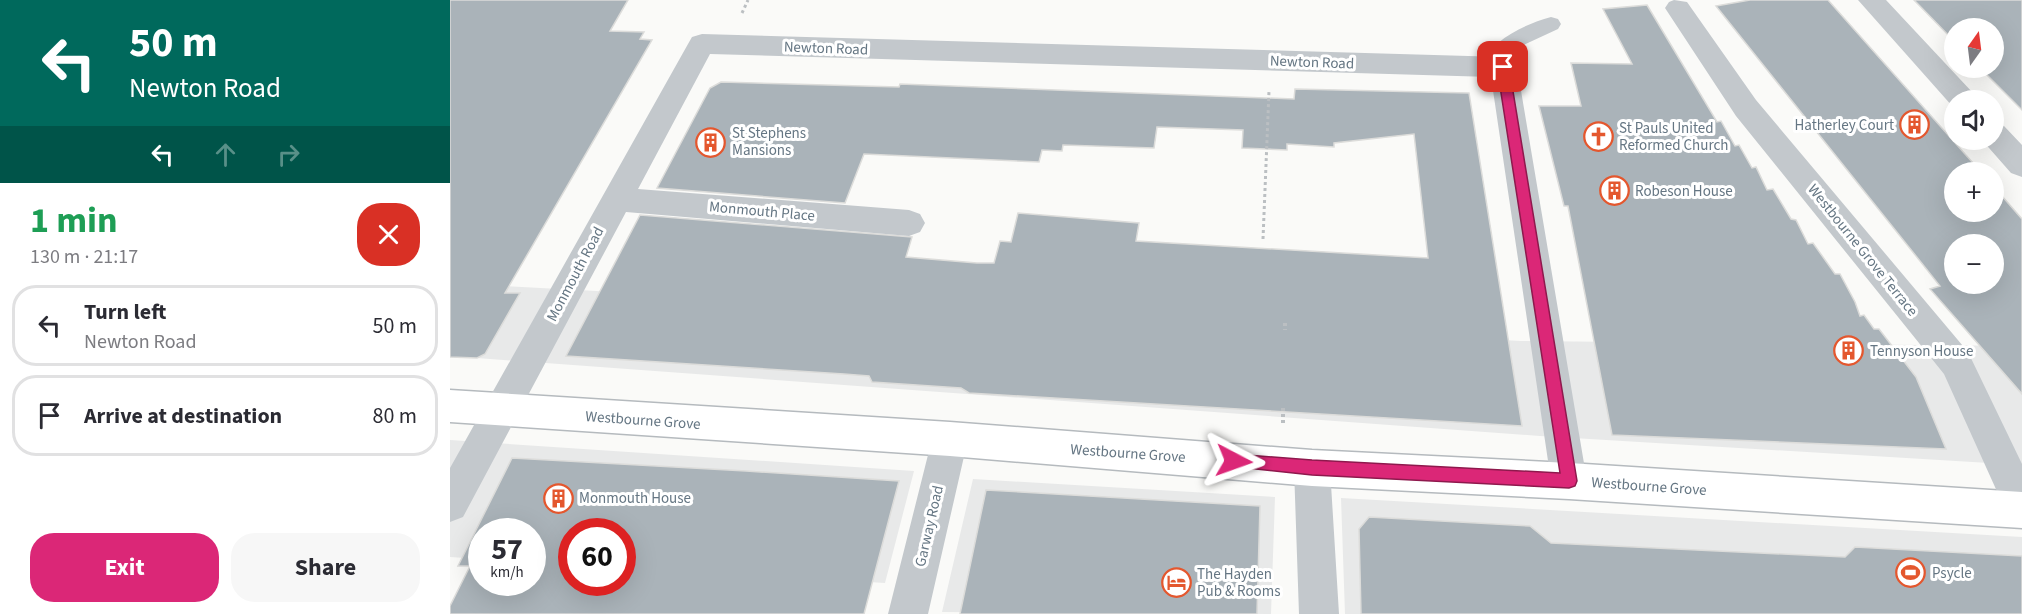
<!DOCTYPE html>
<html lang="en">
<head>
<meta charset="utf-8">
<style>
  body { margin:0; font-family:"Source Sans 3",sans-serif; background:#f7f7f7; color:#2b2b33; height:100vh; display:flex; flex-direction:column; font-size:22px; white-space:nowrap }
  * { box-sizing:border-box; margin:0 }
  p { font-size:20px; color:#7c7c81 }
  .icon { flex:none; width:33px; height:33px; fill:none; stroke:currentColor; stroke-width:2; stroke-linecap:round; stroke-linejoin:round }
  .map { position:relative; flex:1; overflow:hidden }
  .sheet { display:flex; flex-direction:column; background:#fff; width:450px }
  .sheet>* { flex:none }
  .guide { background:#00695c; color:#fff; overflow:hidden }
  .needle { width:39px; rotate:14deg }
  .buttons { position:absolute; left:1494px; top:18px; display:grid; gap:12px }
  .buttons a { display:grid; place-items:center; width:60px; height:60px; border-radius:50%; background:#fff; box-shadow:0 6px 24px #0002; font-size:30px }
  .speed { position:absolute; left:18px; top:518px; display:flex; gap:12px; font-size:30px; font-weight:700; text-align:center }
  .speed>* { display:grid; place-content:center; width:78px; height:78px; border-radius:50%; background:#fff; box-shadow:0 6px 24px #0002; line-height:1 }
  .speed small { font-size:15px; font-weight:400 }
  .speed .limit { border:9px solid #d22; background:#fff; color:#111 }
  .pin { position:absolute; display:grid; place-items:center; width:51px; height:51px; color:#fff; margin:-26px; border-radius:12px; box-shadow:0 3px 9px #0006 }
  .me { position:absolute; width:66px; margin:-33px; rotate:94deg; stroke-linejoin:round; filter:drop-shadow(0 0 4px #0008) }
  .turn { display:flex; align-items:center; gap:21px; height:126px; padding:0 30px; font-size:27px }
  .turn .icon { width:78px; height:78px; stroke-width:2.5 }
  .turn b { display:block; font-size:42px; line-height:51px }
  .lanes { display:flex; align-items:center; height:57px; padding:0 30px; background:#0003; justify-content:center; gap:30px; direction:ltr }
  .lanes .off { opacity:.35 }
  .round { display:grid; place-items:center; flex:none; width:63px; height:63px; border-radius:24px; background:#f7f7f7 }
  .headline { display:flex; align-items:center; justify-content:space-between; height:102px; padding:0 30px }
  h1 { font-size:36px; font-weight:700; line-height:45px; color:#1e9e55 }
  .primary-button { display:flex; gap:12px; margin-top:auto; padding:12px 30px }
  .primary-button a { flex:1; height:69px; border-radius:24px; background:#db2777; color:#fff; font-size:24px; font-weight:700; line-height:69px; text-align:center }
  .primary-button a+a { background:#f7f7f7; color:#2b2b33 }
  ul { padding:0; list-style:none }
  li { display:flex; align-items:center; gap:18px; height:81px; margin:0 12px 9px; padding:0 18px; border:3px solid #e1e1e2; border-radius:24px }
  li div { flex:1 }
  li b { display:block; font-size:22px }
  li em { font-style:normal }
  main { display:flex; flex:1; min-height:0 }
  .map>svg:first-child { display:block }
</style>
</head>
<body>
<main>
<section class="sheet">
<div class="guide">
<div class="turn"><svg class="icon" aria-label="left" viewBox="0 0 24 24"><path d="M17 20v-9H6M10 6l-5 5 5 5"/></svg><div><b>50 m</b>Newton Road</div></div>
<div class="lanes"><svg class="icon" aria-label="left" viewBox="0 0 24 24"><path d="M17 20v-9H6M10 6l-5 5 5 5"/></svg><svg class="icon off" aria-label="ahead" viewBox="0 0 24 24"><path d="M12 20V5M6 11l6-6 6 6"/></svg><svg class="icon off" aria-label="right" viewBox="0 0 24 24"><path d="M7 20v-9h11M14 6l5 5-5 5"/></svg></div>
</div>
<div class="headline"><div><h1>1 min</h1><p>130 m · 21:17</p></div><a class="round" style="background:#d93025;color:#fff"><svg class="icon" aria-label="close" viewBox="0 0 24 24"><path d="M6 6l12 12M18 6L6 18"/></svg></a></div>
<ul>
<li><svg class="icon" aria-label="left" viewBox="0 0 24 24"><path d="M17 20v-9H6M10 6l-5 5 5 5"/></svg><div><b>Turn left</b><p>Newton Road</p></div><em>50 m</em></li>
<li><svg class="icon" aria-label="arrive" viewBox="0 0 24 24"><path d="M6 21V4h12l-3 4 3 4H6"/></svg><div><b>Arrive at destination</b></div><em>80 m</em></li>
</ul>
<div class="primary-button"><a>Exit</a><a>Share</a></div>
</section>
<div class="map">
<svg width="1572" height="614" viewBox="0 0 1572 614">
  <rect width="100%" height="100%" fill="#fafaf8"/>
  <path fill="#e8e9e9" d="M0,283L1071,341L1572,346V465L1090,436L0,356Z
    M0,440L464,471L435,583L173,567L172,531H32L31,559L0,557Z
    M523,479L825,497L821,614L492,612Z
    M891,498L1572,537V614H895Z"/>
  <path fill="#aab3b9" stroke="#dcdcda" stroke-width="1.5" fill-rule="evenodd" d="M0,0H178L160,31L194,32L190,39L202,40L55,293H70L35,354L27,358L0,357Z
    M1300,0H1378L1531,172H1504V212H1544V187L1572,219V394L1480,289L1490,286L1266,6ZM1504,244H1544V284H1504Z
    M1464,0H1572V110L1530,68H1544V28H1504V41Z
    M1197,5L1267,122L1271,121L1285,146L1289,145L1302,168L1306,167L1317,190L1323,189L1341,219L1346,220L1358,244L1363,243L1385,274H1390L1405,302L1410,316L1414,315L1424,329H1429L1466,377L1496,449L1162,435L1118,206H1114L1089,106H1131L1121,63L1182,64L1153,9Z
    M271,82L449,87L450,84L844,99L845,89L1019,93L1072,426L519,393L511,388L422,382L419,376L394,374L116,356L190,215L462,237L456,257L527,263H544L550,241L561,242L568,213L689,223L686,241L978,258L964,134L884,143V147L837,144V150L792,148L793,130L707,127L704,148L613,145L612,151L592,150L589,162L414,154L395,203L207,188L260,88Z
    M62,458L296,471L449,481L414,614H0V606L20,566H8ZM32,531H82V582H32ZM122,531H172V582H122Z
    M536,490L810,506L807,614H510Z
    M919,517L1080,526L1101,543L1395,557L1405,547L1572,556V614H911L909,529Z"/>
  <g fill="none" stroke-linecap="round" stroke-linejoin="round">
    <defs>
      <path id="primary" d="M0,390L500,422L862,450L1119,463L1572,492V528L1119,499L862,486L500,456L0,422Z"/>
    </defs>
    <use href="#primary" stroke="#b5babe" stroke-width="3"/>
    <path stroke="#bbbfc2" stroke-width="3" stroke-dasharray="3 3" stroke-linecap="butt" d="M292,13L298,0
      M813,239L819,91"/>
    <path stroke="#bbbfc2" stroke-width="4" stroke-dasharray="3 3" stroke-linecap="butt" d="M835,323V330
      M833,408V425"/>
    <path fill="#c3c8cc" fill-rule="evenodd" d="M1101,17L1108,19L1111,24L1108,29L1067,48L1046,72L1038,75L1030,72L1027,67C1043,40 1072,25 1101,17Z"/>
    <path fill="#c3c8cc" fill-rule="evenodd" d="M1224,0L1237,2L1306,100L1518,352L1572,464V523L1559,518L1494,374L1286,116L1215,8L1219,2Z
      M1408,0H1436L1523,93L1527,100H1504L1503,107Z
      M252,34L1053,57L1063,60L1067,67L1137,481L1132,494L1119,499L1106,494L1101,481L1041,77L260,54L188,189L459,210L470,214L475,223L470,232L459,236L176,212L13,517L0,522V468L238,44L242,37Z
      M1544,123L1554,126L1572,145V177L1561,173L1532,140H1544Z
      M500,422L513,427L518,439L478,614H438L482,439L487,427Z
      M862,450L875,456L880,468L889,614H849L844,468L849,456Z"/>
    <use href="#primary" fill="#fff" fill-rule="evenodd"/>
  </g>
  <path fill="#db2777" stroke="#8e194d" stroke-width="1.5" d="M1053,63L1059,67L1127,481L1125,486L1119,488L862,475L779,466L777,461L779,456L784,454L862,460L1110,473L1047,67Z"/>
  <defs>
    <symbol id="building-ring" viewBox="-11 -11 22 22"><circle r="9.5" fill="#fff" stroke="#e4572e" stroke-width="1.5"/><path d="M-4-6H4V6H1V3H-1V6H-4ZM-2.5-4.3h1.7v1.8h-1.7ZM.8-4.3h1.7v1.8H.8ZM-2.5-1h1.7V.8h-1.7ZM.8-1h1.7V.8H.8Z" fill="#e4572e"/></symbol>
    <symbol id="church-ring" viewBox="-11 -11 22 22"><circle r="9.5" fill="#fff" stroke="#e4572e" stroke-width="1.5"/><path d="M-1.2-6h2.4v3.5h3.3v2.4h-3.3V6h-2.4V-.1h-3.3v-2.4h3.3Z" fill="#e4572e"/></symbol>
    <symbol id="stadium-ring" viewBox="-11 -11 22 22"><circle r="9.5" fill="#fff" stroke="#e4572e" stroke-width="1.5"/><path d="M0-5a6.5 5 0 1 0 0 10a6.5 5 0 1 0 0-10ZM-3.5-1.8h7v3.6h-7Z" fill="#e4572e"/></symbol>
    <symbol id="hotel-ring" viewBox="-11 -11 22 22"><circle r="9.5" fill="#fff" stroke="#e4572e" stroke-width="1.5"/><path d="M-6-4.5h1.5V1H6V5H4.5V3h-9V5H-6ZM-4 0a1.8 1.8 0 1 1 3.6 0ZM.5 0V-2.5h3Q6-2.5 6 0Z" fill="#e4572e"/></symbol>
  </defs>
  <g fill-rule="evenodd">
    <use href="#building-ring" x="1448" y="108" width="33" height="33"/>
    <use href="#church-ring" x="1132" y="120" width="33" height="33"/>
    <use href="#building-ring" x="244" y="126" width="33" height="33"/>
    <use href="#building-ring" x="1148" y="174" width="33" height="33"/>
    <use href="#building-ring" x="1382" y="334" width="33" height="33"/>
    <use href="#building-ring" x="92" y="482" width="33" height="33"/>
    <use href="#stadium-ring" x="1444" y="556" width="33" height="33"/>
    <use href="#hotel-ring" x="710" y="566" width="33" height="33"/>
  </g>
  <g text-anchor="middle" stroke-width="6" stroke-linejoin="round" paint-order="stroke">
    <g font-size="15" fill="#657683" stroke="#fff">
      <text transform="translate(376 48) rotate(2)" y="5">Newton Road</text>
      <text transform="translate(862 62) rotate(2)" y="5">Newton Road</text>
      <text transform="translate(312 211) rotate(5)" y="5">Monmouth Place</text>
      <text transform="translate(1413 250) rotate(51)" y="5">Westbourne Grove Terrace</text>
      <text transform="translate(125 274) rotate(-62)" y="5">Monmouth Road</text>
      <text transform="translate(193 420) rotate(4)" y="5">Westbourne Grove</text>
      <text transform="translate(678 453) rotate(4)" y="5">Westbourne Grove</text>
      <text transform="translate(1199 486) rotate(4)" y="5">Westbourne Grove</text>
      <text transform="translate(479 526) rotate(-77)" y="5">Garway Road</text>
    </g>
    <g font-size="15" fill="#657683" stroke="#fff" text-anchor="start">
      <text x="1444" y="130" text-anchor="end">Hatherley Court</text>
      <text x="1169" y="133">St Pauls United<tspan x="1169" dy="17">Reformed Church</tspan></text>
      <text x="282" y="138">St Stephens<tspan x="282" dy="17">Mansions</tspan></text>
      <text x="1185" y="196">Robeson House</text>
      <text x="1420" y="356">Tennyson House</text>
      <text x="129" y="503">Monmouth House</text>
      <text x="1482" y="578">Psycle</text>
      <text x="747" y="579">The Hayden<tspan x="747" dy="17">Pub &amp; Rooms</tspan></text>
    </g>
  </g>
</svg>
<div class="buttons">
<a><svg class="needle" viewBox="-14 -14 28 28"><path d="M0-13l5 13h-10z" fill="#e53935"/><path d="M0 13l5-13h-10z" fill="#7c7c81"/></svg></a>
<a><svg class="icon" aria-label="sound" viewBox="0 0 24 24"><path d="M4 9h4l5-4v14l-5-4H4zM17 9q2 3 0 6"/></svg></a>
<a>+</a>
<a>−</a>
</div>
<div class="speed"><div>57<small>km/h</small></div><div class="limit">60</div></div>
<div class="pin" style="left:1053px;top:67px;background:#d93025"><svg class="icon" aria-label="arrive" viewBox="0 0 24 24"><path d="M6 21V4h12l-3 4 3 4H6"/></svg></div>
<svg class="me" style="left:784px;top:461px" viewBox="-20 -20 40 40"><path d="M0-17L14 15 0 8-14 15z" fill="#db2777" stroke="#fff" stroke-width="4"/></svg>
</div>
</main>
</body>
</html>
